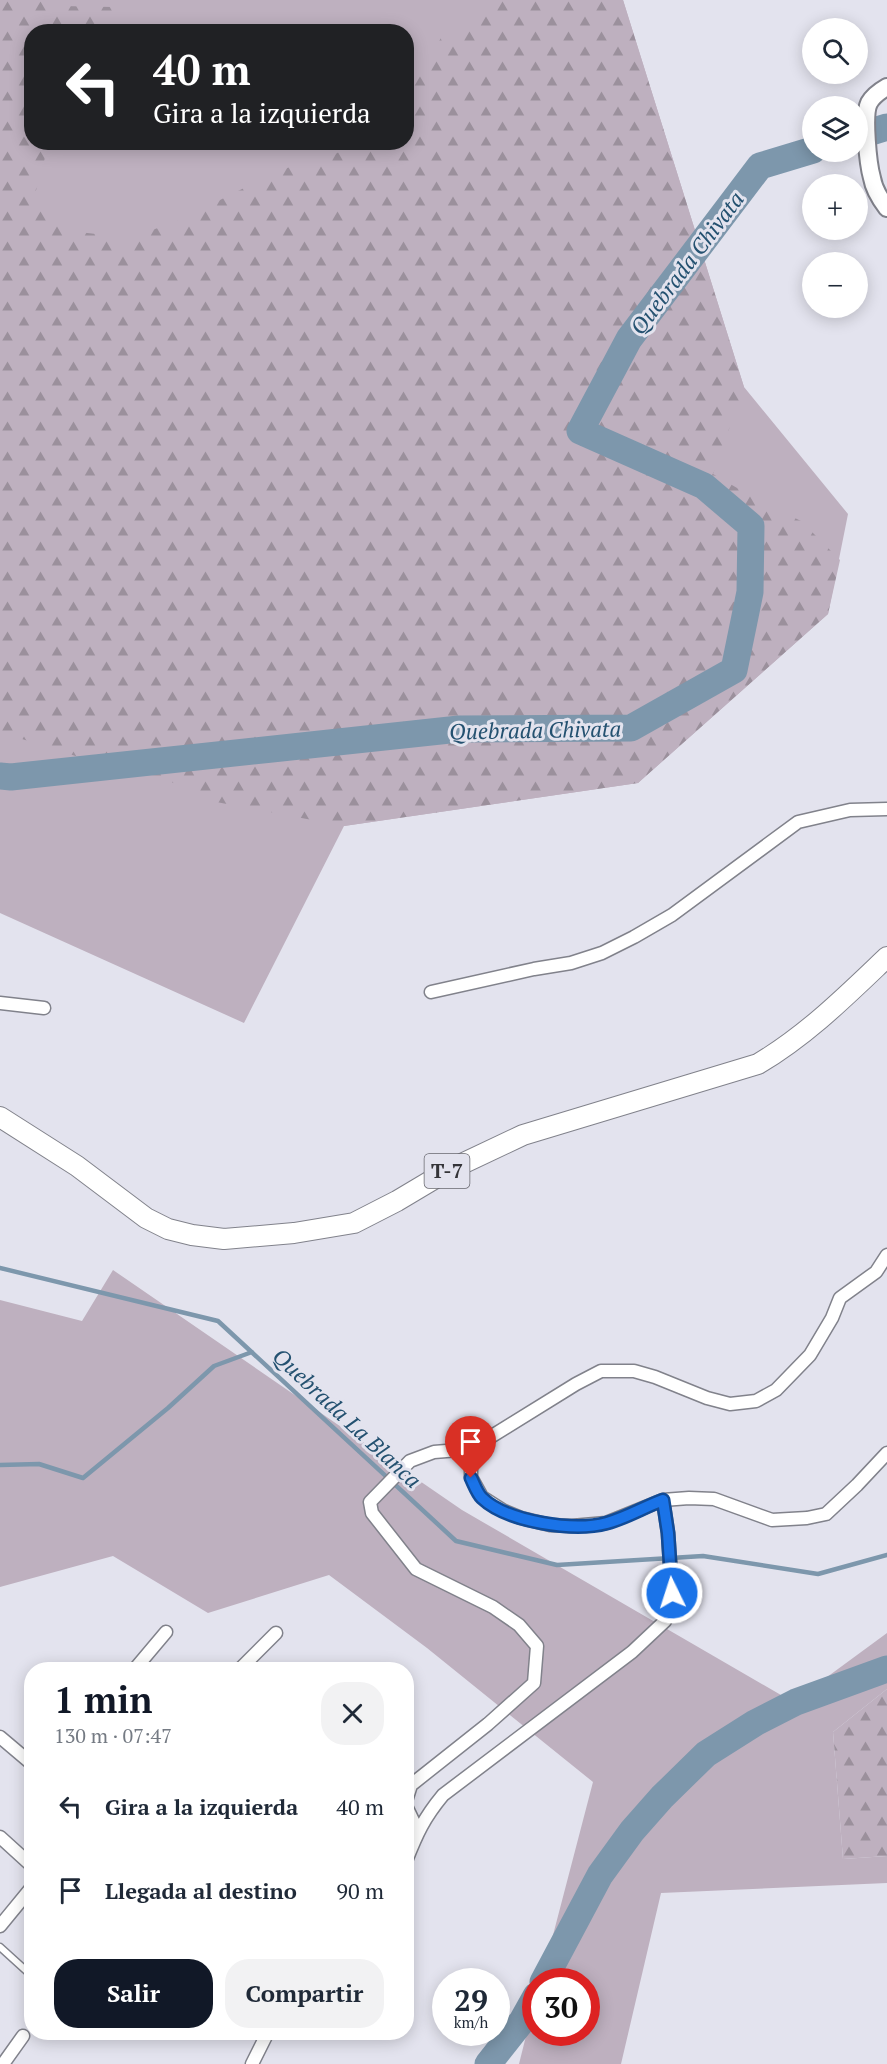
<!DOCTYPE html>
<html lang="es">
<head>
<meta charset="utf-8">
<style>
  body { margin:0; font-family:"PT Serif",serif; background:#f2f2f3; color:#1f2937; height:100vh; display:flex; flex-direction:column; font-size:22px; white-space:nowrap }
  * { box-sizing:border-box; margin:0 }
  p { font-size:20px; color:#747a83 }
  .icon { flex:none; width:33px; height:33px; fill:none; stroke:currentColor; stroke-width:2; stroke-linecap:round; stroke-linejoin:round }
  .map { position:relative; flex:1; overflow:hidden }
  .drawer { position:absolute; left:24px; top:1662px; width:390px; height:378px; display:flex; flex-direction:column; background:#fff; border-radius:24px; box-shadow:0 3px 15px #0003 }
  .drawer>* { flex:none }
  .guide { position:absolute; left:24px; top:24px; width:390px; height:126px; border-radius:24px; box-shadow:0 3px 15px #0003; background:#202124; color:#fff; overflow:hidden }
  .fabs { position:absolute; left:802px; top:18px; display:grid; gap:12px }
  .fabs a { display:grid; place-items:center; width:66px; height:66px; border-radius:50%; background:#fff; box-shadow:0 3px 15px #0003; font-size:30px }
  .speed { position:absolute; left:432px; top:1968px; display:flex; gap:12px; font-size:30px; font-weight:700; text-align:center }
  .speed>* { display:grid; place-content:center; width:78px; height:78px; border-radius:50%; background:#fff; box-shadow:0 3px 15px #0003; line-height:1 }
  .speed small { font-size:15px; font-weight:400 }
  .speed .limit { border:9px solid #d22; background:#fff; color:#111 }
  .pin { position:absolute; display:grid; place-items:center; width:51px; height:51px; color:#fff; margin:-62px -26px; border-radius:50% 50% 50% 0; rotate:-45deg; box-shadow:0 0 6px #0007 }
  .pin .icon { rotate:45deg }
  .me { position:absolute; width:66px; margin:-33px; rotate:356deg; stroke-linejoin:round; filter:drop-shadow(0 0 4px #0008) }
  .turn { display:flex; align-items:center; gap:21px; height:126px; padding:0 30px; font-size:27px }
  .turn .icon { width:78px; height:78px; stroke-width:2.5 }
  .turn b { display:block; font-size:42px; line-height:51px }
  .round { display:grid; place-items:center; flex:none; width:63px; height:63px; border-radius:24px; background:#f2f2f3 }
  .headline { display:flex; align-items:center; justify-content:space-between; height:102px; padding:0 30px }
  h1 { font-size:36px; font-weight:600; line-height:45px; color:#111827 }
  .action { display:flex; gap:12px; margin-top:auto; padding:12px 30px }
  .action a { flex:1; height:69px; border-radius:24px; background:#111827; color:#fff; font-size:24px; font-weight:600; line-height:69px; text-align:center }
  .action a+a { background:#f2f2f3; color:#1f2937 }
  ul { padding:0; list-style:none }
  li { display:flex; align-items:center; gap:18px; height:84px; padding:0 30px }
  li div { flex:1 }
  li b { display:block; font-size:22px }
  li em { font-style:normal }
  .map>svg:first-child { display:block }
</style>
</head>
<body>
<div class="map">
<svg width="887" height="2064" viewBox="0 0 887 2064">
  <defs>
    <pattern id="forest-firs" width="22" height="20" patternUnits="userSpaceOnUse" patternTransform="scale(1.5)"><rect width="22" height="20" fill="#beb0bf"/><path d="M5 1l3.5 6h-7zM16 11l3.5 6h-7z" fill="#9b909c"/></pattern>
  </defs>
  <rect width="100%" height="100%" fill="#e3e3ee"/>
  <path fill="#beb0bf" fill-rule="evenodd" d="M0,0H623L744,387L848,514L828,614L638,783L344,826L244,1023L0,913ZM32,32H406V142H32Z
    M113,1270L462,1510L793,1702L887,1633V1689L833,1732L843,1859L887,1856V1883L661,1893L621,2064H519L535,2000L536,2032H586V1982L541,1981L593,1782L427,1648L329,1575L208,1613L113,1556L0,1587V1300L82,1321Z"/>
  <path fill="url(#forest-firs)" d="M0,0H34L61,6L113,7L114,31L32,32V142L49,143L35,194L79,232L130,238L180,220L280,170L335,154L357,143L406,142L407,93L441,38L490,14L497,0H623L744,387L713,474L756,499L801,521L840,560L828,614L638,783L344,826L211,801L161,777L107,766L0,732Z
    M887,1689V1856L843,1859L833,1732Z"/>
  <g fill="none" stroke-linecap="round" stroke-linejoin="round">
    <path stroke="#7d97ac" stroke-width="4.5" d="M0,1268L218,1321L456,1541L557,1565L703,1556L818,1574L887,1555
      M0,1465L39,1464L83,1478L168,1408L214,1366L252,1352"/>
    <path stroke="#7d97ac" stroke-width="27" d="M858,136L887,127
      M0,776L11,777L459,729L631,728L734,670L750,592L751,526L704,486L580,431L629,339L760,166L813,150
      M543,1982L600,1875L632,1831L662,1797L706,1754L755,1723L796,1702L887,1669
      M488,2064L522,2021L536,1996"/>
    <defs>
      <path id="service" d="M0,1947L32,1976"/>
      <path id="minor" d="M431,992L534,969L571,963L602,953L634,937L672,915L798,822L850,810L887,809
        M0,1003L44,1008
        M471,1449V1477L482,1497L504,1511L521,1518L550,1525L572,1526L606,1523L663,1500L689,1498L714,1499L772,1520L807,1518L826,1514L857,1485L887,1453
        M134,1670L166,1632
        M239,1670L276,1633
        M0,1737L32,1764
        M406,1801L411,1785L488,1724L534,1683L537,1646L519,1625L493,1607L416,1569L372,1513L370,1502L410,1461L434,1452L471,1449L576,1384L601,1371H634L655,1377L707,1398L730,1404L756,1401L776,1390L810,1355L832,1318L840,1298L876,1272L887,1255
        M406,1806L418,1831
        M0,1837L32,1866
        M406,1861C417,1833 424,1818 443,1795L632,1652L665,1621L672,1593L668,1533L663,1500
        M0,1926L32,1887
        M3,2064L23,2036
        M252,2064L268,2032"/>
      <path id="secondary" d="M887,87C880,91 873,96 869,103C863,115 868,164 872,178C874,190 880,199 887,208"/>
      <path id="primary" d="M0,1117L77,1166L146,1218L168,1229L192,1235L224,1239L294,1233L354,1223L397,1201L449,1170L523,1135L758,1064C807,1035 846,996 887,957"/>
    </defs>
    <use href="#service" stroke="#81828b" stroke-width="9"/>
    <use href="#minor" stroke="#81828b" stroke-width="15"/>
    <use href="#secondary" stroke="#81828b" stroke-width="20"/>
    <use href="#primary" stroke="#81828b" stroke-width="22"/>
    <use href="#service" stroke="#fff" stroke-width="6"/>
    <use href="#minor" stroke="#fff" stroke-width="12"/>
    <use href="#secondary" stroke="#fff" stroke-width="16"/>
    <use href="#primary" stroke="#fff" stroke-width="20"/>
  </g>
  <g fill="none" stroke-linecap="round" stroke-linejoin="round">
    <defs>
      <path id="route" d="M471,1478C474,1484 477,1493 482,1498C507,1522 574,1532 607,1523C626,1518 644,1507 663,1500L668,1533L672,1593"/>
    </defs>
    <use href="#route" stroke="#114b97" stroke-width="15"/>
    <use href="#route" stroke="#1a73e8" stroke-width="10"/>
  </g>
  <g text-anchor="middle" stroke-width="6" stroke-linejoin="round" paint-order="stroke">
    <rect fill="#e3e3ee" stroke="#68686f" stroke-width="1.5" x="424.5" y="1154" width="45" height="34" rx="4.5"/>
    <g font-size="20" font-weight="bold" fill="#343438">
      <text x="447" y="1178">T-7</text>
    </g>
    <g font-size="22" font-style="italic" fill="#245170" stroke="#e3e3ee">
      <text transform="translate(687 263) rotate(-53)" y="8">Quebrada Chivata</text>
      <text transform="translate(535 730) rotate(-1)" y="8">Quebrada Chivata</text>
      <text transform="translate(347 1418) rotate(43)" y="8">Quebrada La Blanca</text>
    </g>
  </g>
</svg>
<div class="fabs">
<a><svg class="icon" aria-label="search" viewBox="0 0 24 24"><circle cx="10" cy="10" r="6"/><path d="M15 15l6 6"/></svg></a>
<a><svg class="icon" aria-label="layers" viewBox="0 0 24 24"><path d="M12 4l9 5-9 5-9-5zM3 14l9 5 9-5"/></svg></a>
<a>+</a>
<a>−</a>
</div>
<div class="speed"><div>29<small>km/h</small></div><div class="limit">30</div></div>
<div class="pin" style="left:471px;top:1478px;background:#d93025"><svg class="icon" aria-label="arrive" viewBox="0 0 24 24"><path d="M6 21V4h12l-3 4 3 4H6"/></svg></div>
<svg class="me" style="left:672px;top:1593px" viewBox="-20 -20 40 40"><circle r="17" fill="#1a73e8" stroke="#fff" stroke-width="3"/><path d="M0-11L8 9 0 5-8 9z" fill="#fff"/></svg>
<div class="guide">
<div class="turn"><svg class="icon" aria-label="left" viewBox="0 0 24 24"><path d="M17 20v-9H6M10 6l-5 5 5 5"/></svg><div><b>40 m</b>Gira a la izquierda</div></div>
</div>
<section class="drawer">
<div class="headline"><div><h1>1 min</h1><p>130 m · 07:47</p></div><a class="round"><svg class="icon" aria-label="close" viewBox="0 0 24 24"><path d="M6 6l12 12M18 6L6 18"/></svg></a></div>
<ul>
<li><svg class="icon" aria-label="left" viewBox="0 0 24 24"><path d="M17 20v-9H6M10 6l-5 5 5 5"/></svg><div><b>Gira a la izquierda</b></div><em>40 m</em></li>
<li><svg class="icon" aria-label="arrive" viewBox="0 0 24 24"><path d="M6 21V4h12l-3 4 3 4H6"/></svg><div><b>Llegada al destino</b></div><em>90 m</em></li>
</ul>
<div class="action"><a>Salir</a><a>Compartir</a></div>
</section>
</div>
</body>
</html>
